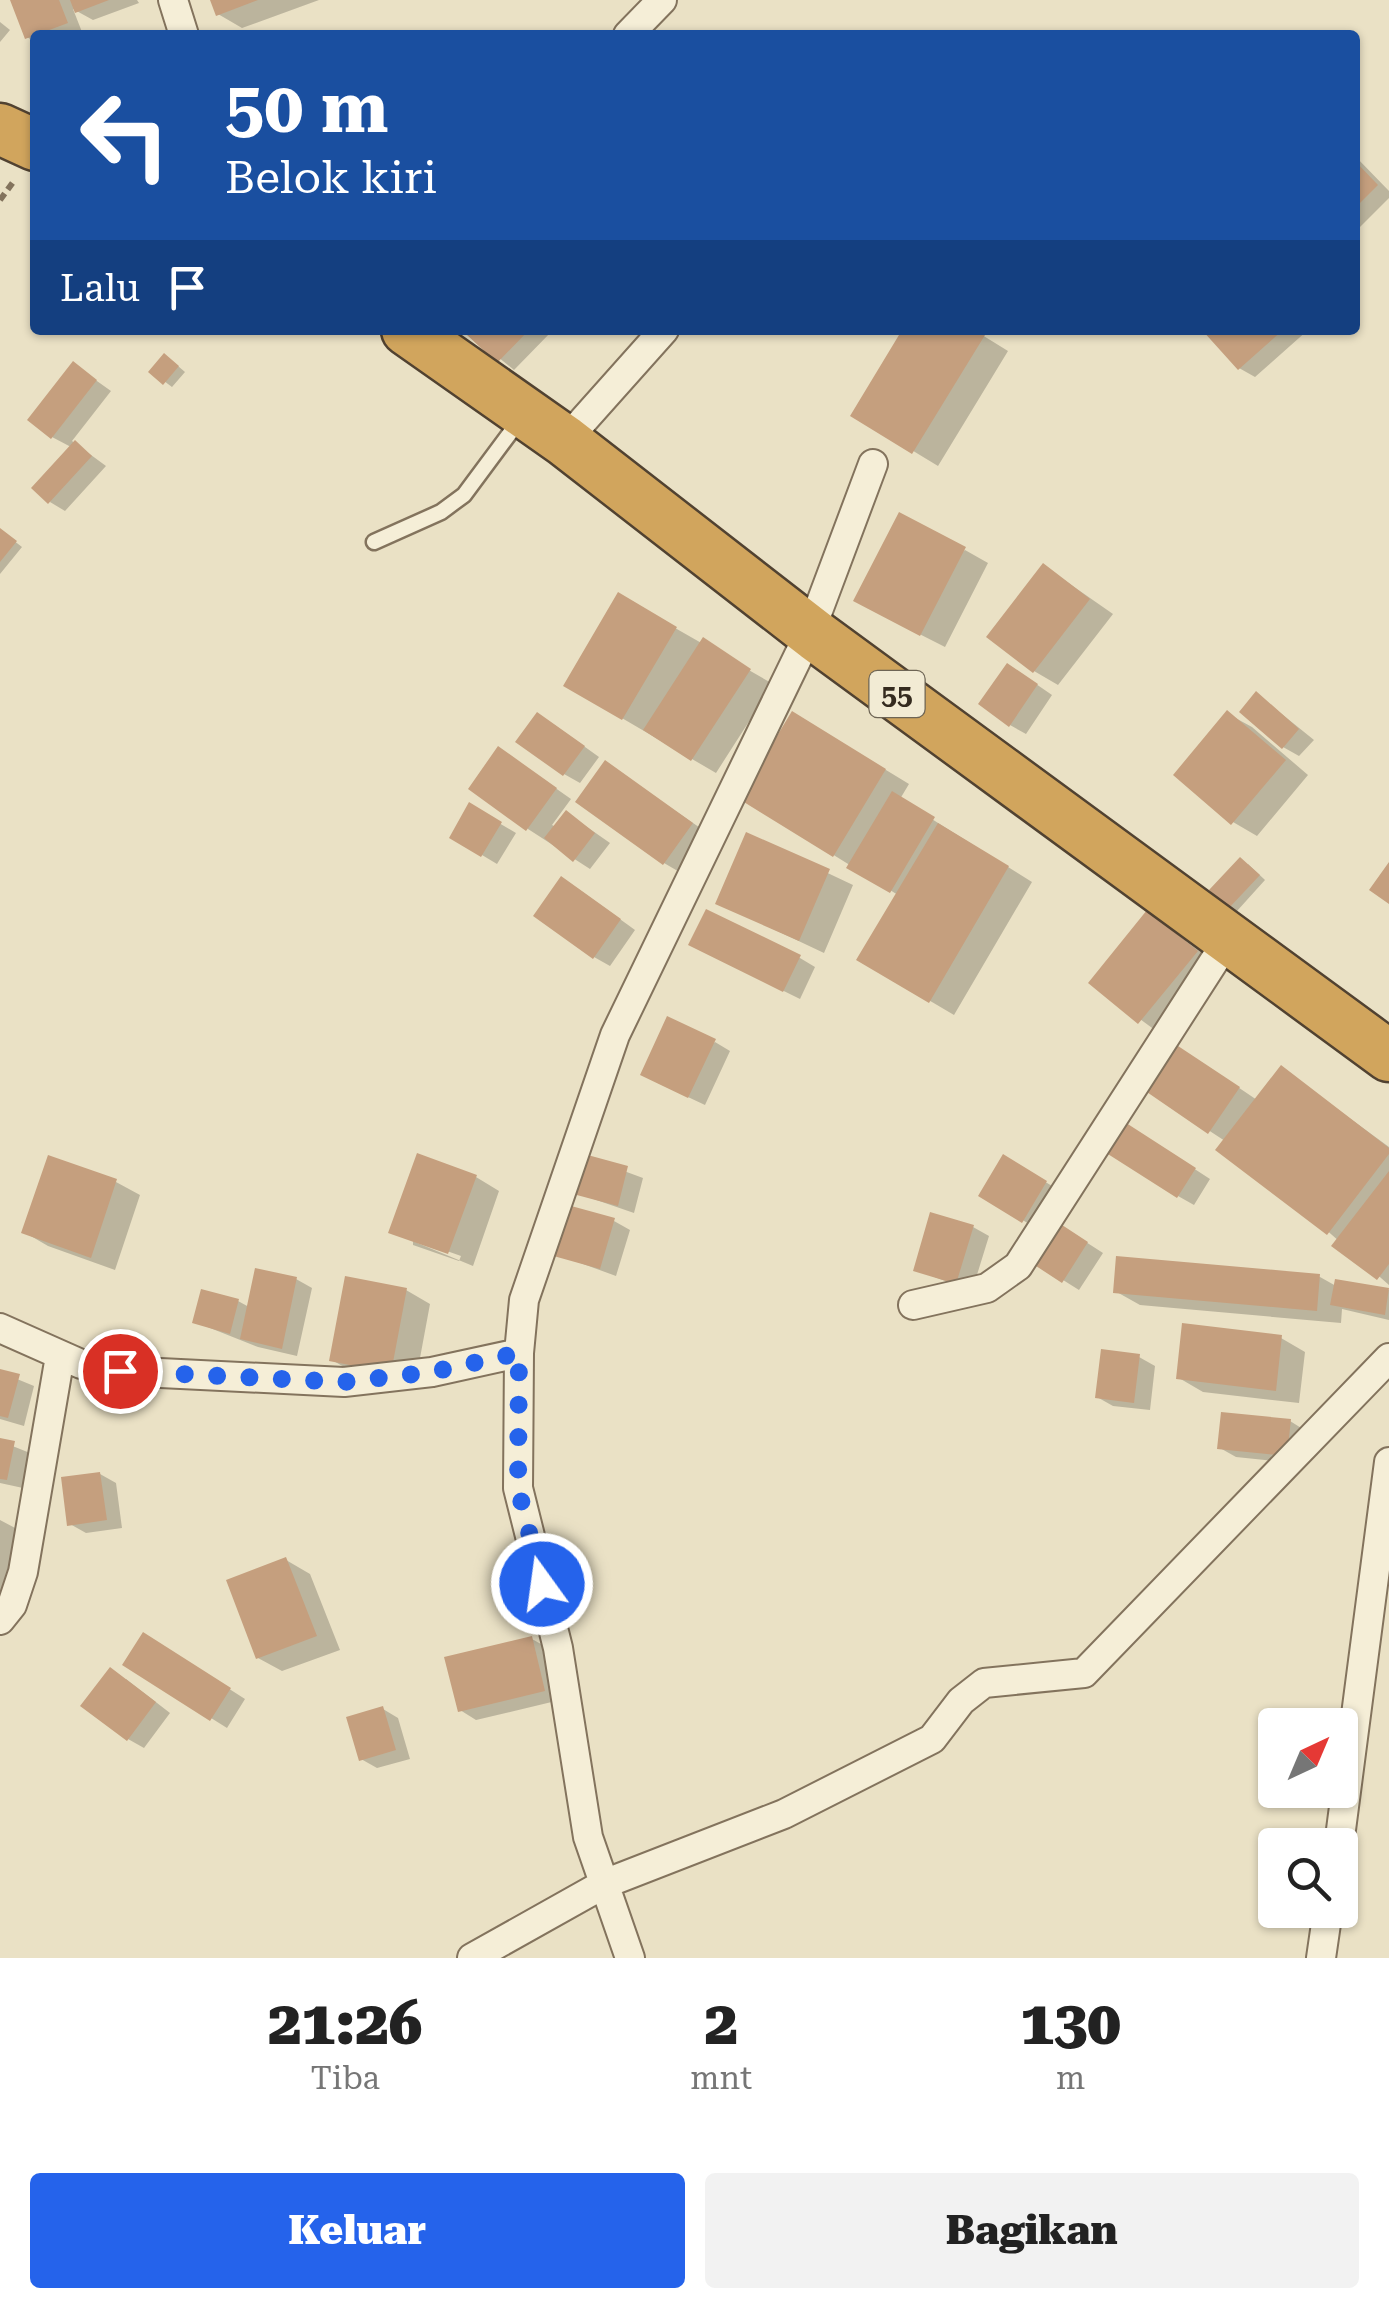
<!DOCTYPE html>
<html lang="id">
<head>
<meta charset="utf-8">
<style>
  body { margin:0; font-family:"Roboto Serif",serif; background:#f2f2f2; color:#222; height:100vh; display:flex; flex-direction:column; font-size:38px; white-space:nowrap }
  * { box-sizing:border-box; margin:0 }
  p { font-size:32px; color:#767676 }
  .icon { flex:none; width:55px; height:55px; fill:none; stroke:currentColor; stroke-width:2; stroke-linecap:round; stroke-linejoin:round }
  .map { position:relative; height:1958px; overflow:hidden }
  .drawer { display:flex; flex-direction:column; background:#fff; flex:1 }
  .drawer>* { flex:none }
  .hud { position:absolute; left:30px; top:30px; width:1330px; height:305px; border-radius:10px; box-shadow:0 2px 8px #0004; background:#1a4fa0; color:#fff; overflow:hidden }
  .needle { width:65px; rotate:44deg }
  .controls { position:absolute; left:1258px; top:1708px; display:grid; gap:20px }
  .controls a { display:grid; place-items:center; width:100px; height:100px; border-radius:10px; background:#fff; box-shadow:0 2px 8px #0004; font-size:50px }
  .pin { position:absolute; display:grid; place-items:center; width:85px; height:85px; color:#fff; margin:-42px; border:5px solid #fff; border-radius:50%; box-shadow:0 2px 10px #0007 }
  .me { position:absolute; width:110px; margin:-55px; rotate:346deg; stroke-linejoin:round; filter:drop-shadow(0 0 8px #0008) }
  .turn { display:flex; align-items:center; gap:35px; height:210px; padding:0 30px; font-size:45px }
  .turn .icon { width:130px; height:130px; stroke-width:2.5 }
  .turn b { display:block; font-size:70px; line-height:85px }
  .then { display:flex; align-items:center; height:95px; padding:0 30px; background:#0003; gap:20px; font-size:38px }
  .eta { display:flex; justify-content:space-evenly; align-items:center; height:170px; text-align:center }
  .eta b { font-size:60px; font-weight:800; line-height:70px }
  .cta { display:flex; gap:20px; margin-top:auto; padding:20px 30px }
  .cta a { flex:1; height:115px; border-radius:10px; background:#2563eb; color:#fff; font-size:40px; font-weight:800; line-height:115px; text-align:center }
  .cta a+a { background:#f2f2f2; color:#222 }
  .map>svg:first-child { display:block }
</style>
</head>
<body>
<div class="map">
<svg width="1389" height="1958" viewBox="0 0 1389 1958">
  <rect width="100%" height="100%" fill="#eae1c5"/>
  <path fill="#0003" fill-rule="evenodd" d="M19,0H137L139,3L93,20L73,9L82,32L35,35V42L27,37Z
    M212,0H319L242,28L218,14Z
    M0,22L10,30L0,42Z
    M1355,156L1389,191V198L1358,229Z
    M475,330H553L514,370L471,335Z
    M905,330H974L1008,351L938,466L854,415Z
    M1205,330H1308L1255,377L1239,368Z
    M171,360L185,372L172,387L152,372Z
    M73,364L111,391L72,441L106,466L65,511L50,502L71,447L52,437Z
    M0,530L22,547L0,574Z
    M965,550L988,563L945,647L880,614Z
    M1044,566L1113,614L1058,685L1034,671Z
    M619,596L773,684L716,773L567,686Z
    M1023,675L1052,695L1026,734L1010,725Z
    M1257,694L1314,740L1299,756L1283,747Z
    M1228,714L1252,727L1308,775L1257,836L1233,822Z
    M553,724L599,757L580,783L564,774Z
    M817,728L909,784L900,799L1032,882L954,1015L859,959L898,895L742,798Z
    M514,759L571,799L552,825L556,827L567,813L610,843L590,869L528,829Z
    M605,763L715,838L688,877L664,863Z
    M470,806L516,833L497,864L452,837Z
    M747,835L853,885L824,953L718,903Z
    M1248,864L1265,880L1237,911L1230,907Z
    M577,888L635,930L610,966L594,957Z
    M1148,914L1220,966L1163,1036L1091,983Z
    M707,953L800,958L815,967L800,999Z
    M715,1042L730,1051L705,1105L658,1083Z
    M1189,1054L1257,1100L1281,1068L1389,1147V1285L1225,1141L1144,1088Z
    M1136,1131L1210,1179L1194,1205L1178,1196Z
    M586,1157L643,1178L634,1213L576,1193Z
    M1004,1157L1062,1192L1039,1230L981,1195Z
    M476,1177L499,1191L473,1266L391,1232ZM413,1239L461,1256L459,1261L413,1245Z
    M116,1182L140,1195L115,1270L48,1246L24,1232Z
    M614,1221L630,1230L616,1276L553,1253Z
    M973,1227L989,1236L972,1291L916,1270Z
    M1075,1235L1103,1253L1079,1290L1036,1263Z
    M1320,1277L1336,1286L1389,1290V1320L1342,1309L1341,1323L1140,1305L1115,1291Z
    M296,1279L312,1288L297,1356L258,1347L195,1322L238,1301L249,1307Z
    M406,1290L430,1304L415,1385L356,1374L332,1360Z
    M1281,1338L1305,1352L1299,1403L1203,1392L1179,1378Z
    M1139,1357L1155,1366L1150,1410L1113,1406L1097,1397Z
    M0,1372L34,1386L24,1426L0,1419Z
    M1290,1421L1306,1431L1302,1464L1236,1457L1220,1448Z
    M0,1441L30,1453L23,1488L0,1483Z
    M100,1474L116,1483L122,1528L86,1533L70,1524Z
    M0,1520L17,1529L6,1610L0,1609Z
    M286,1560L310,1574L340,1650L282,1671L258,1658Z
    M532,1639L548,1648L560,1700L476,1720L460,1710Z
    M159,1644L245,1699L227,1728L125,1664Z
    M126,1679L170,1713L144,1748L128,1739Z
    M383,1709L398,1718L410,1759L377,1768L361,1759Z"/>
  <path fill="#c59f7e" d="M10,0H59L68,23L25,39Z
    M70,0H109L75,13Z
    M210,0H258L216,16Z
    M1355,161L1378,185L1355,208Z
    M472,330H529L497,363L467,335Z
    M902,330H977L985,335L912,454L850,416Z
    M1202,330H1283L1238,370Z
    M164,353L179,366L163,385L148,372Z
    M73,361L97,380L51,439L27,420Z
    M75,440L92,456L48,504L31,488Z
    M899,512L966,547L920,636L853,601Z
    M0,528L17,541L0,562Z
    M1043,563L1090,599L1033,673L986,637Z
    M618,592L677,627L622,720L563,686Z
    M703,637L751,669L691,761L643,730Z
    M1007,663L1038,684L1009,727L978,704Z
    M1256,691L1299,729L1282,749L1239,712Z
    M1227,710L1286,760L1231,825L1173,775Z
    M792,711L886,769L833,857L739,799Z
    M537,712L585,746L563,776L515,742Z
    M498,746L557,788L526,831L468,789Z
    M605,760L693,823L663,865L575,802Z
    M892,791L935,817L890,893L846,868Z
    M469,802L502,822L481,857L449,838Z
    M566,810L595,833L573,862L544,838Z
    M938,823L1009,866L929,1003L856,960Z
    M746,832L830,869L799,941L715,904Z
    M1240,857L1260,875L1228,909L1209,890Z
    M1389,862V904L1369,890Z
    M561,876L621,919L593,959L533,916Z
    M706,909L801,955L783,992L688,945Z
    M1147,910L1198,951L1138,1024L1088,983Z
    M667,1016L716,1039L688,1098L640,1075Z
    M1172,1042L1240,1087L1208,1134L1141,1088Z
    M1281,1065L1389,1148V1154L1327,1235L1215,1150Z
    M1120,1119L1196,1168L1177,1198L1100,1149Z
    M417,1153L477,1175L448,1254L388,1233Z
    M584,1154L628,1166L618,1206L573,1194Z
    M1003,1154L1047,1181L1022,1223L978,1196Z
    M48,1155L117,1179L91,1258L21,1233Z
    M1389,1171V1264L1377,1280L1331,1246Z
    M564,1204L615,1218L600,1269L550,1255Z
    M930,1212L974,1225L956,1284L913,1271Z
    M1059,1223L1088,1242L1062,1283L1033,1264Z
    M1116,1256L1320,1274L1317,1311L1113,1293Z
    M255,1268L297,1277L282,1349L240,1339Z
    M345,1276L407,1288L391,1373L329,1361Z
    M1335,1279L1389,1288L1385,1315L1330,1305Z
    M201,1289L239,1299L230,1334L192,1323Z
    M1182,1323L1282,1335L1276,1391L1176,1379Z
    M1101,1349L1140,1354L1134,1403L1095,1398Z
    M0,1369L20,1374L8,1418L0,1416Z
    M1221,1412L1291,1419L1287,1456L1217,1449Z
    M0,1438L15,1441L7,1480L0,1479Z
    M100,1472L107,1520L67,1526L61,1477Z
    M286,1557L317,1636L256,1659L226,1580Z
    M143,1632L231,1688L210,1721L122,1665Z
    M532,1636L545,1691L458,1712L444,1657Z
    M110,1667L156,1702L127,1741L80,1706Z
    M383,1706L396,1750L359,1761L346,1717Z"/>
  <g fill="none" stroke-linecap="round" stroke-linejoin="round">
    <defs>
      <path id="lane" d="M374,542L441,512L464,495L519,421"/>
      <path id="street" d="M173,0L184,35
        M628,35L662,0
        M565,441L664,330
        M913,1305L987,1288L1018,1266L1229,938
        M0,1328L81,1364L120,1371L344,1382L432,1372L519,1353
        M0,1620L12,1605L23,1572L60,1356
        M1339,1845L1389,1462
        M472,1958L604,1884L784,1814L932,1739L961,1701L984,1683L1084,1673L1389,1358
        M630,1958L588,1837L558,1648L518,1488L519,1353L524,1300L615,1035L810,632L873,464
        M1321,1958L1328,1910"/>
      <path id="highway" d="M0,129L35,145
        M407,330L565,441L816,636L1389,1056"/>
    </defs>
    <use href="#lane" stroke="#83735d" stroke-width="19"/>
    <use href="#street" stroke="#83735d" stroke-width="32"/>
    <use href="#highway" stroke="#514231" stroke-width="55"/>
    <path stroke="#83735d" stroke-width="6" stroke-dasharray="8 5" stroke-linecap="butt" d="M0,200L14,181"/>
    <use href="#lane" stroke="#f5eed7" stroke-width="14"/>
    <use href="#street" stroke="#f5eed7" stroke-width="28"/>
    <use href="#highway" stroke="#d1a55d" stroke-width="50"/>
  </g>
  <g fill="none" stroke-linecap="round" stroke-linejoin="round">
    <path stroke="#2563eb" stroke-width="18" stroke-dasharray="0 32.4" d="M120,1371L344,1382L432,1372L519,1353L518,1488L542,1584"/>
  </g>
  <g text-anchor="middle" stroke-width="8" stroke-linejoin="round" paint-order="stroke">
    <rect fill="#f2ebd4" stroke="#6e6555" stroke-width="2.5" x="869.5" y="671" width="55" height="46" rx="8"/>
    <g font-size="28" font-weight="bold" fill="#352b1f">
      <text x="897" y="704">55</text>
    </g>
  </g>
</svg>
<div class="controls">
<a><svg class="needle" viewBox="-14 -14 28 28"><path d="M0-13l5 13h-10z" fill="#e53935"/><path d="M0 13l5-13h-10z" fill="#767676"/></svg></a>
<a><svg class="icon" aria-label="search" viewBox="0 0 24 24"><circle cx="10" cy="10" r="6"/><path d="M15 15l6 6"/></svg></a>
</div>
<div class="pin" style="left:120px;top:1371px;background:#d93025"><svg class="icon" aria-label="arrive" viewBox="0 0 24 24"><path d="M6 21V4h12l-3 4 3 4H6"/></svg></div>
<svg class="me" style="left:542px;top:1584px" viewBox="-20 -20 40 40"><circle r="17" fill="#2563eb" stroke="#fff" stroke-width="3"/><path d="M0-11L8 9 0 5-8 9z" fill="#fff"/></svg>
<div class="hud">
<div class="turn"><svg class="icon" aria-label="left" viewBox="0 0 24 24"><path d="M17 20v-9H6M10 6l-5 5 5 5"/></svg><div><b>50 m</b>Belok kiri</div></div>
<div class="then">Lalu<svg class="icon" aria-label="arrive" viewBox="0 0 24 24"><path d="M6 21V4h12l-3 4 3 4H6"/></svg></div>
</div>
</div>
<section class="drawer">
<div class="eta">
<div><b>21:26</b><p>Tiba</p></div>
<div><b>2</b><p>mnt</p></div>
<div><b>130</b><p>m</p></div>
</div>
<div class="cta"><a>Keluar</a><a>Bagikan</a></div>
</section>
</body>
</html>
